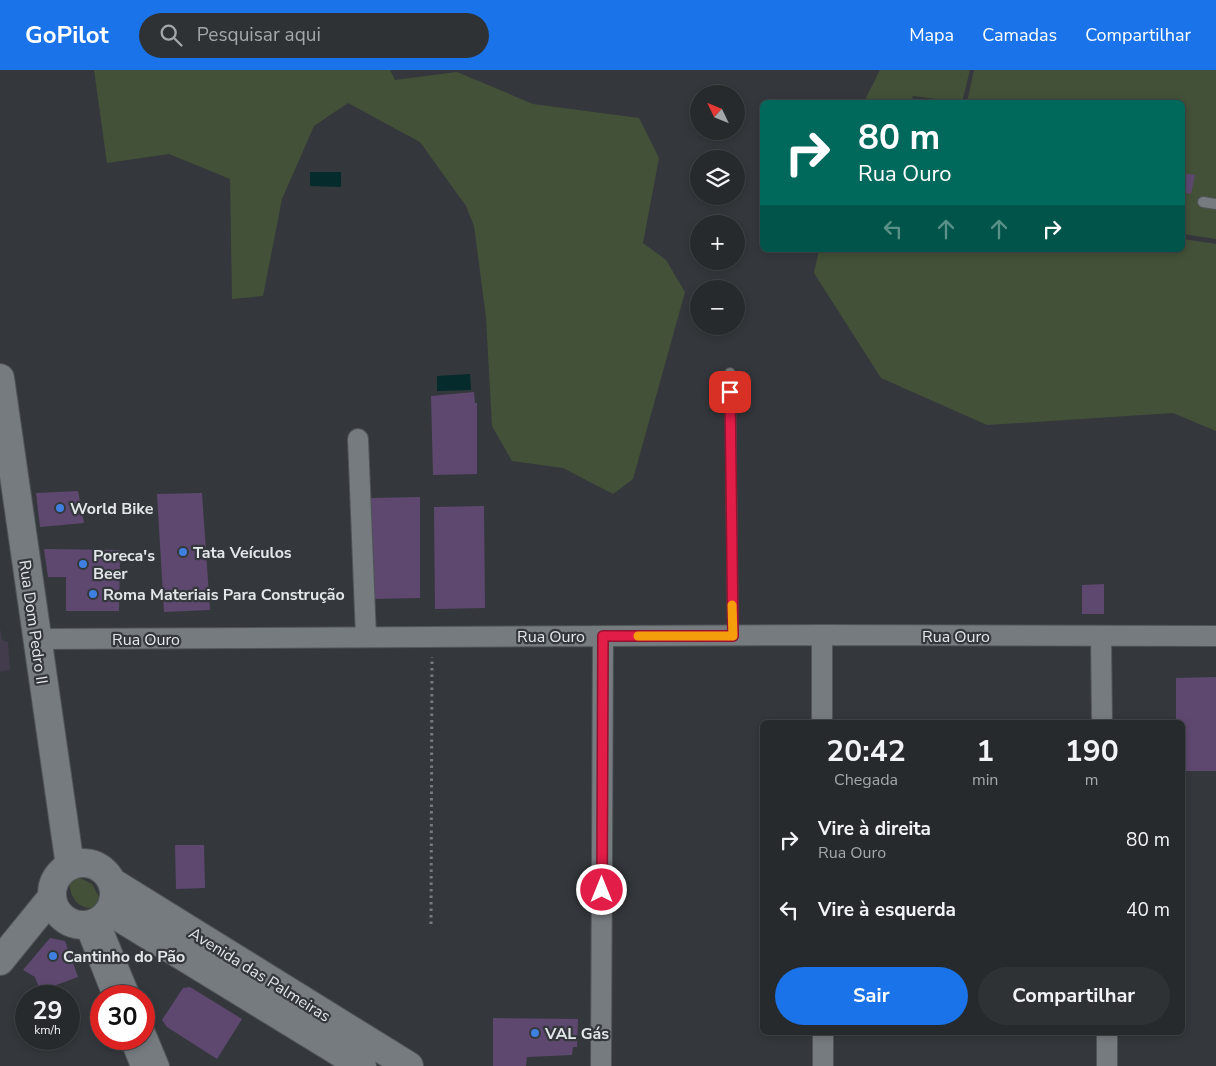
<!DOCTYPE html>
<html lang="pt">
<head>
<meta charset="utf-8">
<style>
  body { margin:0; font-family:"Nunito Sans",sans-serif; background:#2f3235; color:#f1f3f6; height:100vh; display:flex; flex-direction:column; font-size:19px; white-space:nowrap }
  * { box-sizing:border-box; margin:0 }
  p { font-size:16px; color:#a4a7aa }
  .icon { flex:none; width:28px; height:28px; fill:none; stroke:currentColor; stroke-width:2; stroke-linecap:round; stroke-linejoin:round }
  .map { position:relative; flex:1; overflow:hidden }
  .sheet { position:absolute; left:760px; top:650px; width:425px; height:315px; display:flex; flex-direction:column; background:#272a2d; border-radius:8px; box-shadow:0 2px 8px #0003,0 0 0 1px #434649 }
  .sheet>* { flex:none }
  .hud { position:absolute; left:760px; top:30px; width:425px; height:152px; border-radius:8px; box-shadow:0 2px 8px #0003,0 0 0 1px #434649; background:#00695c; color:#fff; overflow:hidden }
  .needle { width:32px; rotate:313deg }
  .controls { position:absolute; left:690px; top:15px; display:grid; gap:10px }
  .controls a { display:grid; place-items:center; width:55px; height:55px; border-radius:50%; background:#272a2d; box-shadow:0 2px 8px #0003,0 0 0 1px #434649; font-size:25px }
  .speed { position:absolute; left:15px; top:915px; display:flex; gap:10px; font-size:25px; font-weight:700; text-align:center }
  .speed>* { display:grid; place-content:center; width:65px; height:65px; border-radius:50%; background:#272a2d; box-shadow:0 2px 8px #0003,0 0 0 1px #434649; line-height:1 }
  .speed small { font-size:12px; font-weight:400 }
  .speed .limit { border:8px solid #d22; background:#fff; color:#111 }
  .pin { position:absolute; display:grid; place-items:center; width:42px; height:42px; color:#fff; margin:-21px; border-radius:10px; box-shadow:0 2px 8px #0006 }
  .me { position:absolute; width:55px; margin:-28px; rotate:0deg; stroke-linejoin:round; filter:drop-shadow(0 0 4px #0008) }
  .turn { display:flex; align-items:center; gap:18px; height:105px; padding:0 15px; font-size:22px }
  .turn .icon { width:65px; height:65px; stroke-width:2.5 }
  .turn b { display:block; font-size:35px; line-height:42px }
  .lanes { display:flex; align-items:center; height:48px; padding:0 15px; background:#0003; justify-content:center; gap:25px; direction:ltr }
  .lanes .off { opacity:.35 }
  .eta { display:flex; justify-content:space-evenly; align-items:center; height:85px; text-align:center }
  .eta b { font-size:30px; font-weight:700; line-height:35px }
  .action { display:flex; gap:10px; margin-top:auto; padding:10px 15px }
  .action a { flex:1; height:58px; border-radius:30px; background:#1a73e8; color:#fff; font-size:20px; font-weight:700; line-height:58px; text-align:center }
  .action a+a { background:#2f3235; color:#f1f3f6 }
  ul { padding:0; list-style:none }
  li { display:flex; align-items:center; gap:15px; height:70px; padding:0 15px }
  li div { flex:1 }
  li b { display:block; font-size:19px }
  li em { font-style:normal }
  header { display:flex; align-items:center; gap:30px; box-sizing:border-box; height:70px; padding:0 25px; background:#1a73e8; color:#fff }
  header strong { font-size:24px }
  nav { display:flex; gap:28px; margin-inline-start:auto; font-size:18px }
  .search { width:350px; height:45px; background:#2f3235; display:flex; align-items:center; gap:12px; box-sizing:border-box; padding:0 18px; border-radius:28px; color:#a4a7aa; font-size:19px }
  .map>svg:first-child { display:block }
</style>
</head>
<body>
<header>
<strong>GoPilot</strong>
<div class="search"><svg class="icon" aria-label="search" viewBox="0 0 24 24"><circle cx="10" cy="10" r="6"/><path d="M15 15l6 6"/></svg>Pesquisar aqui</div>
<nav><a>Mapa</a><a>Camadas</a><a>Compartilhar</a></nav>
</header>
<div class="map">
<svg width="1216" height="996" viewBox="0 0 1216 996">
  <rect width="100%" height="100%" fill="#34383c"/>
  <path fill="#433c4d" d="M0,558L2,570L8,572L10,600L0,602Z"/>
  <path fill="#435138" d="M94,0H390L395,10L457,2L533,34L639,48L659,88L643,173L666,190L685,222L633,409L613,424L563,398L512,391L492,356L486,247L474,156L466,136L420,72L348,33L314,56L282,129L263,226L232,229L230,109L169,84L107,93Z
    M880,0H970L962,32L913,26L911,32H864Z
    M974,0H1216V169L1183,164L1182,32H967Z
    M1183,169L1216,174V361L1173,343L987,355L881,308L814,203L819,180H1182Z
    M78,807L92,814L99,827L97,836C81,843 68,827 70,811Z"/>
  <path fill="#052b2d" d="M310,102H341V117L310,116Z
    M470,304L471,320L437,321V306Z"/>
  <path fill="#5e486f" d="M1182,103L1195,105L1191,124L1182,122Z
    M474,322L475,333H477V404L433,405L431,326Z
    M78,421L84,453L40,457L36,423Z
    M202,423L210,540L164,542L157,424Z
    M420,427V528L371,529V428Z
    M484,436L485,538L435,539L434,437Z
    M44,479L120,480L119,541H66V507H48Z
    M1104,514V544H1082V515Z
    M1216,607V701H1182V652H1176V608Z
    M175,775H204L205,818L176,819Z
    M50,868L65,871L78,907L40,921L35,907L23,900Z
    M190,917L242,949L217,989L167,957L162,950L183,918Z
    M493,948L578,949L577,977H573L572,985L527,987L526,996H493Z"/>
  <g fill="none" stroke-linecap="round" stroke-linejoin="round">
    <defs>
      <path id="lane" d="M1203,132L1216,134
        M730,303L733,566"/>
      <path id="street" d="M358,369L366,567
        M822,565V652
        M1101,567L1102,652
        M36,569L822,565L1216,566
        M99,851L130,926
        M85,855L113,926
        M144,960L159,996
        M823,962V996
        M1107,962V996
        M130,969L141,996
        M601,996L603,566"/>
      <path id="secondary" d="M0,308L70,796
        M52 824a31 31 0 1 1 62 0a31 31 0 1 1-62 0Z
        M112,812L409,996
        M109,841L362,996
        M0,891L52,827"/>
    </defs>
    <use href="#lane" stroke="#4f5457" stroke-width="12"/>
    <use href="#street" stroke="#4f5457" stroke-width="22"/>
    <use href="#secondary" stroke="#4f5457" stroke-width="30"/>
    <path stroke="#777b7e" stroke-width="3" stroke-dasharray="2.5 4" stroke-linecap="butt" d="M431,854L432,587"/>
    <use href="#lane" stroke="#767b7f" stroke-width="10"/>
    <use href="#street" stroke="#767b7f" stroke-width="20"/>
    <use href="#secondary" stroke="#767b7f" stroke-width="28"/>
  </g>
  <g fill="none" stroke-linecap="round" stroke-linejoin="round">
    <defs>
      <path id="route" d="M602,820L603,566H733L730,322"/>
    </defs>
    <use href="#route" stroke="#92132f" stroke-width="12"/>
    <use href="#route" stroke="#e11d48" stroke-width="9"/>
    <path stroke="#f59e0b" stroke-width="9" d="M638,566H733L732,535"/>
  </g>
  <g fill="#3f7fe0" stroke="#34383c" stroke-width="2">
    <circle cx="60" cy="438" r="5"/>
    <circle cx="183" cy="482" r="5"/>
    <circle cx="83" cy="494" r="5"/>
    <circle cx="93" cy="524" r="5"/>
    <circle cx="53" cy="886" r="5"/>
    <circle cx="535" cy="963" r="5"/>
  </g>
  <g text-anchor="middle" stroke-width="4.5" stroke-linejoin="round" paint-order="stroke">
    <g font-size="16" font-weight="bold" fill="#e4e7ea" stroke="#34383c" text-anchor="start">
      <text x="70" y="444">World Bike</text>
      <text x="193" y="488">Tata Veículos</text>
      <text x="93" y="491">Poreca's<tspan x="93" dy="18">Beer</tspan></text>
      <text x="103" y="530">Roma Materiais Para Construção</text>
      <text x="63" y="892">Cantinho do Pão</text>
      <text x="545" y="969">VAL Gás</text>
    </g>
    <g font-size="16" fill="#e4e7ea" stroke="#34383c">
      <text transform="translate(34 552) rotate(82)" y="6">Rua Dom Pedro II</text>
      <text x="551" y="572">Rua Ouro</text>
      <text x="956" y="572">Rua Ouro</text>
      <text x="146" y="575">Rua Ouro</text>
      <text transform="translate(260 904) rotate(32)" y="6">Avenida das Palmeiras</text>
    </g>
  </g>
</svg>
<div class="controls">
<a><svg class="needle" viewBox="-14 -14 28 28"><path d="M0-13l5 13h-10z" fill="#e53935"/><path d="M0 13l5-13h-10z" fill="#a4a7aa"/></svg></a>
<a><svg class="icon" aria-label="layers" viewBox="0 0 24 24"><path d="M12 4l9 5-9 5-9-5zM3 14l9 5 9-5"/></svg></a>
<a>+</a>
<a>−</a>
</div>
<div class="speed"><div>29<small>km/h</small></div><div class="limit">30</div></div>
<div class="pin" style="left:730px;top:322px;background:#d93025"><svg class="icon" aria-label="arrive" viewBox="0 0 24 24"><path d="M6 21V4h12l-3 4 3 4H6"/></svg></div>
<svg class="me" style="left:602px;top:820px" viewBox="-20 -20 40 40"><circle r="17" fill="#e11d48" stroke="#fff" stroke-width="3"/><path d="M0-11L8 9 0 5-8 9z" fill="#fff"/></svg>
<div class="hud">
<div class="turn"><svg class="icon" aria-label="right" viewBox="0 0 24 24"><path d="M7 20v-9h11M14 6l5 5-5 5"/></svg><div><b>80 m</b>Rua Ouro</div></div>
<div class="lanes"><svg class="icon off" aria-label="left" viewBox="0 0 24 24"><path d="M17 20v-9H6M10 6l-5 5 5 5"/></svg><svg class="icon off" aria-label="ahead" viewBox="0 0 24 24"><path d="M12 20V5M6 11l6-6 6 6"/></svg><svg class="icon off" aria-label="ahead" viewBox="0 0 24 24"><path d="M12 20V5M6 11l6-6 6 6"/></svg><svg class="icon" aria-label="right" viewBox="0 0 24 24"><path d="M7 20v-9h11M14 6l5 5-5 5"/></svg></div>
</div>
<section class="sheet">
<div class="eta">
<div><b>20:42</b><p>Chegada</p></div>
<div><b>1</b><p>min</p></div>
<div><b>190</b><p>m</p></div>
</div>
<ul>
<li><svg class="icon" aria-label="right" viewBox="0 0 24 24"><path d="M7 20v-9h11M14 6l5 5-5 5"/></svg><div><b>Vire à direita</b><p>Rua Ouro</p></div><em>80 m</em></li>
<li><svg class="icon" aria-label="left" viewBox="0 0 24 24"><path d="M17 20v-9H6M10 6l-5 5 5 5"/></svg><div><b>Vire à esquerda</b></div><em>40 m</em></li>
</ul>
<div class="action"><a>Sair</a><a>Compartilhar</a></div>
</section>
</div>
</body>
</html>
